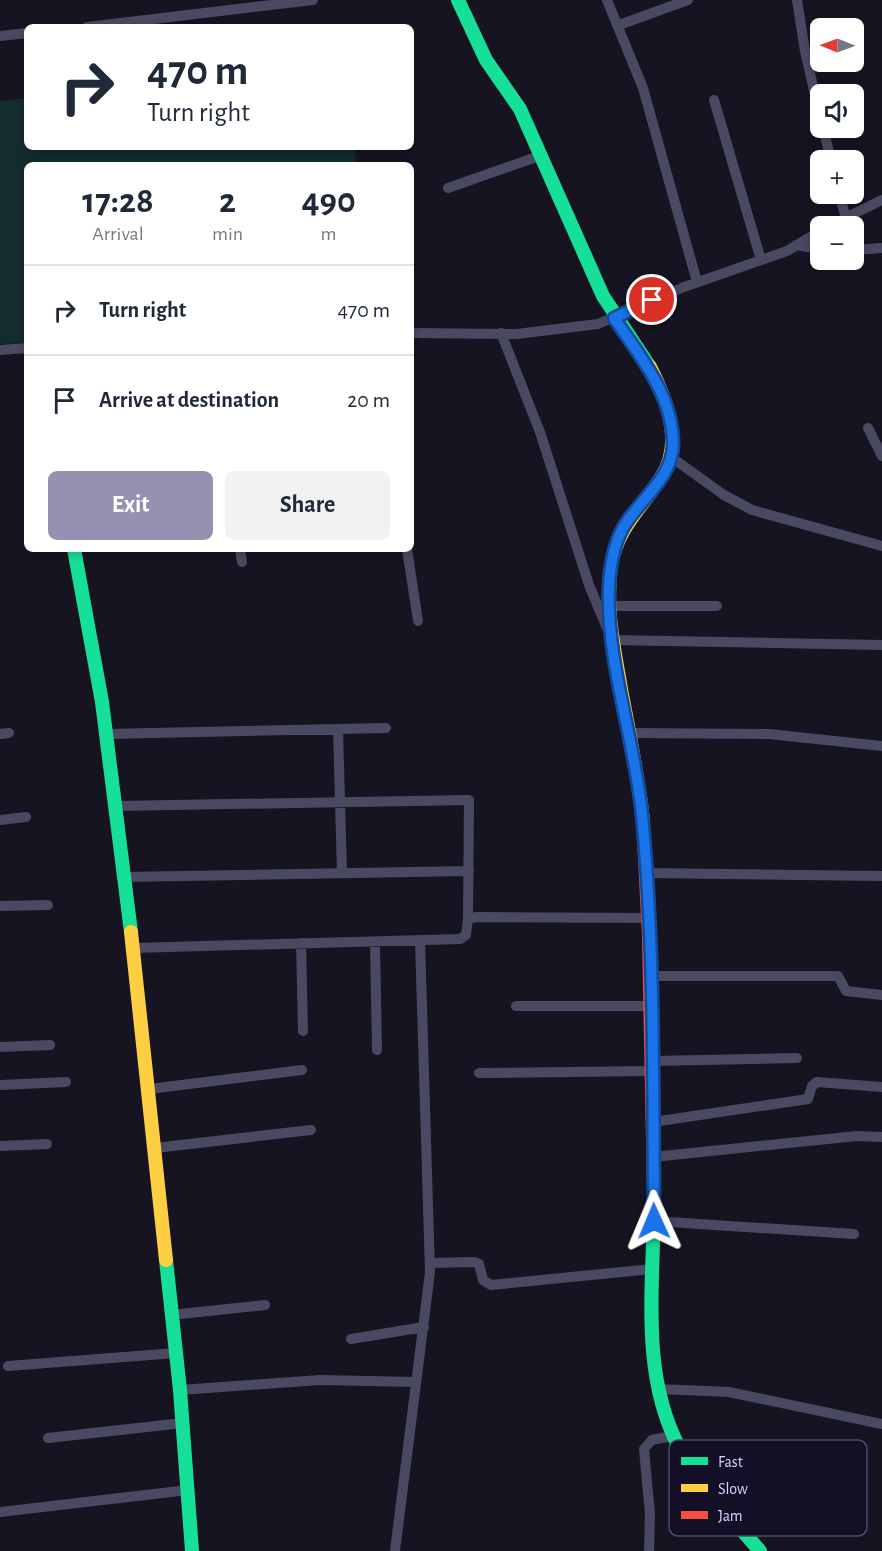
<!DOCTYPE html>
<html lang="en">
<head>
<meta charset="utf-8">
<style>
  body { margin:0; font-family:"Alegreya Sans",sans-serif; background:#f2f2f3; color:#1f2937; height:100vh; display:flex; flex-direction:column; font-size:22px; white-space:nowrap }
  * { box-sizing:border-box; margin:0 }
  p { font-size:20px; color:#747a83 }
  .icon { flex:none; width:33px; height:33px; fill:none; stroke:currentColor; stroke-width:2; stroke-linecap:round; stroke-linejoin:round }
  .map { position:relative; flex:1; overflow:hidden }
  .drawer { position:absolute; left:24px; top:162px; width:390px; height:390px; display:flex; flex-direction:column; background:#fff; border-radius:9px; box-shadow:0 3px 9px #0003 }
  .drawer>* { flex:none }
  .guide { position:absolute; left:24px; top:24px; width:390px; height:126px; border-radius:9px; box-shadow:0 3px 9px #0003; background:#fff; color:#1f2937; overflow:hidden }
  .needle { width:39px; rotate:271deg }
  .buttons { position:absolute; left:810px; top:18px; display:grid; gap:12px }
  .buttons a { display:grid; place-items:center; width:54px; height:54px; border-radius:9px; background:#fff; box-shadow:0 3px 9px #0003; font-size:30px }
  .pin { position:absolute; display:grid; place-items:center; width:51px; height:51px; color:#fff; margin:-26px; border:3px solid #fff; border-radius:50%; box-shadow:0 2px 6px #0007 }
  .me { position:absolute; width:66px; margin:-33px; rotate:359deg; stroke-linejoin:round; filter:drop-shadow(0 0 4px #0008) }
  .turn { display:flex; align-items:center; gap:21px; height:126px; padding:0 24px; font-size:27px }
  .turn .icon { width:78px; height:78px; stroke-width:2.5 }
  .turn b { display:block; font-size:42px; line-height:51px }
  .eta { display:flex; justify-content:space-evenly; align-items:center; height:102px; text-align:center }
  .eta b { font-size:36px; font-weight:700; line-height:42px }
  .button { display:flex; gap:12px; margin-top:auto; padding:12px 24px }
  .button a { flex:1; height:69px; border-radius:9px; background:#9591b1; color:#fff; font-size:24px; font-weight:700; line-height:69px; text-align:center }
  .button a+a { background:#f2f2f3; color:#1f2937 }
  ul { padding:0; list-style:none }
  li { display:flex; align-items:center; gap:18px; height:90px; padding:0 24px; border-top:2px solid #e0e1e3 }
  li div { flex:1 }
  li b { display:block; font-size:22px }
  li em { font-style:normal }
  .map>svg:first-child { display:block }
</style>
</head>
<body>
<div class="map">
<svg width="882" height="1551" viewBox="0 0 882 1551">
  <rect width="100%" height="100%" fill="#161421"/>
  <path fill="#132c2d" d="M27,98V147H354L356,165H27V343L0,344V101Z"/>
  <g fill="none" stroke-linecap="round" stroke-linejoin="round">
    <path stroke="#4a4962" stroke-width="10" d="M607,0L643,88L697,282
      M797,0L805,51L820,117
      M619,25L688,0
      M87,27L313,0
      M0,36L27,33
      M714,100L761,260
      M823,128L831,160
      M448,188L542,155
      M839,194L846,218
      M829,226L882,200
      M796,245L820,249
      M854,250L882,248
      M411,333L517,334L598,324L684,287L787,251L820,231
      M501,333L540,432L589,585L612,640L882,645
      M0,350L27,348
      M868,428L882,456
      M671,457L724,495L752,510L882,546
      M240,549L242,562
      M407,549L418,621
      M609,606H717
      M338,729L342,873
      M629,733L769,734L882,746
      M0,734L9,733
      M106,734L386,728
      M116,806L469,800L468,919
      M0,820L26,817
      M646,873L882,876
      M125,877L469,871
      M0,906L48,905
      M375,942L377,1050
      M301,943L303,1031
      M133,948L460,939L466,935L468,919L477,917L648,918
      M650,976H838L846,991L882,995
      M516,1006H650
      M0,1047L50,1045
      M652,1061L797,1058
      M479,1073L652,1071
      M0,1085L66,1082
      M149,1089L302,1070
      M653,1122L808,1099L812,1086L817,1082L882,1087
      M0,1146L47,1144
      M155,1148L311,1130
      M653,1157L857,1136L882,1137
      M654,1221L854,1234
      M430,1263L474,1262L479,1264L483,1280L491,1285L652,1269
      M171,1315L265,1305
      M351,1339L424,1327
      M8,1366L176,1353
      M659,1389L729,1392L882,1424
      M180,1390L320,1380L416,1382
      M48,1438L183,1423
      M0,1512L188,1490
      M395,1551L430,1272L420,941
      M649,1551L650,1514L644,1449L652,1440L672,1436"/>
    <path stroke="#16e098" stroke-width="14" d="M458,0L486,60L520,109L603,296L650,367
      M74,549L102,702L131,932
      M654,1192C655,1275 638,1370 679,1447C699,1486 732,1518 760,1551
      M166,1260L180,1390L192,1551"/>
    <path stroke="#ffcf43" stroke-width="14" d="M643,820C638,776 629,732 621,689C614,648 605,608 611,566C617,527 643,507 662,476C684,442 666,399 650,367
      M131,932L166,1260"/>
    <path stroke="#f24e42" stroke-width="14" d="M643,820L649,936L654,1192"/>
  </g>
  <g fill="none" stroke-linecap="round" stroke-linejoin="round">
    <defs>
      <path id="route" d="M652,300L614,318C640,356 673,395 673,444C673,478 638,501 623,528C613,546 610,567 609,587C606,662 635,740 642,815C655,949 653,1086 654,1221"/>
    </defs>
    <use href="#route" stroke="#114b97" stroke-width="15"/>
    <use href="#route" stroke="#1a73e8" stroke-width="10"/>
  </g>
  <rect x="669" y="1440" width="198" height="96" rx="9" fill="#130f26" stroke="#4e4a67" stroke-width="1.5"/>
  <rect x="681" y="1457" width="27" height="8" fill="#16e098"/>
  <rect x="681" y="1484" width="27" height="8" fill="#ffcf43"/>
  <rect x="681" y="1511" width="27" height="8" fill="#f24e42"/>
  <g font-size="16" fill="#d9d4ff">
    <text x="718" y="1467">Fast</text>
    <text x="718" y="1494">Slow</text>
    <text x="718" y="1521">Jam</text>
  </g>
</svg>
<div class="buttons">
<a><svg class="needle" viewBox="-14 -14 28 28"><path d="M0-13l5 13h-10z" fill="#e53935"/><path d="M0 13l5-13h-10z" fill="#747a83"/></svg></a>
<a><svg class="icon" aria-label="sound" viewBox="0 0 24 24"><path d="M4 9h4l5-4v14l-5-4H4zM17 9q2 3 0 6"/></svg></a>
<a>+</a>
<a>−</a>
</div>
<div class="pin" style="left:652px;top:300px;background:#d93025"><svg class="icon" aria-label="arrive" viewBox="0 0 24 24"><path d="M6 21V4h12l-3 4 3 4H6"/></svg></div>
<svg class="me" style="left:654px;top:1221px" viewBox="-20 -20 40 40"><path d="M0-17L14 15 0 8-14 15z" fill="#1a73e8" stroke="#fff" stroke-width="4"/></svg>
<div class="guide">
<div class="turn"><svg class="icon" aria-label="right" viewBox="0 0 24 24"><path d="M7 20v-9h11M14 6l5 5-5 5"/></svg><div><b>470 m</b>Turn right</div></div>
</div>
<section class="drawer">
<div class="eta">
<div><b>17:28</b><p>Arrival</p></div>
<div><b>2</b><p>min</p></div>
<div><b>490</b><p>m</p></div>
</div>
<ul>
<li><svg class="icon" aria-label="right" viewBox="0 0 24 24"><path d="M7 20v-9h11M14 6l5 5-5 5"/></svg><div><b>Turn right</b></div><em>470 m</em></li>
<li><svg class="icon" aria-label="arrive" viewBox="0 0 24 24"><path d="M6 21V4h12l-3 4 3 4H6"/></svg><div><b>Arrive at destination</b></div><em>20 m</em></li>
</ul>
<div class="button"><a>Exit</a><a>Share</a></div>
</section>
</div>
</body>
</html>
